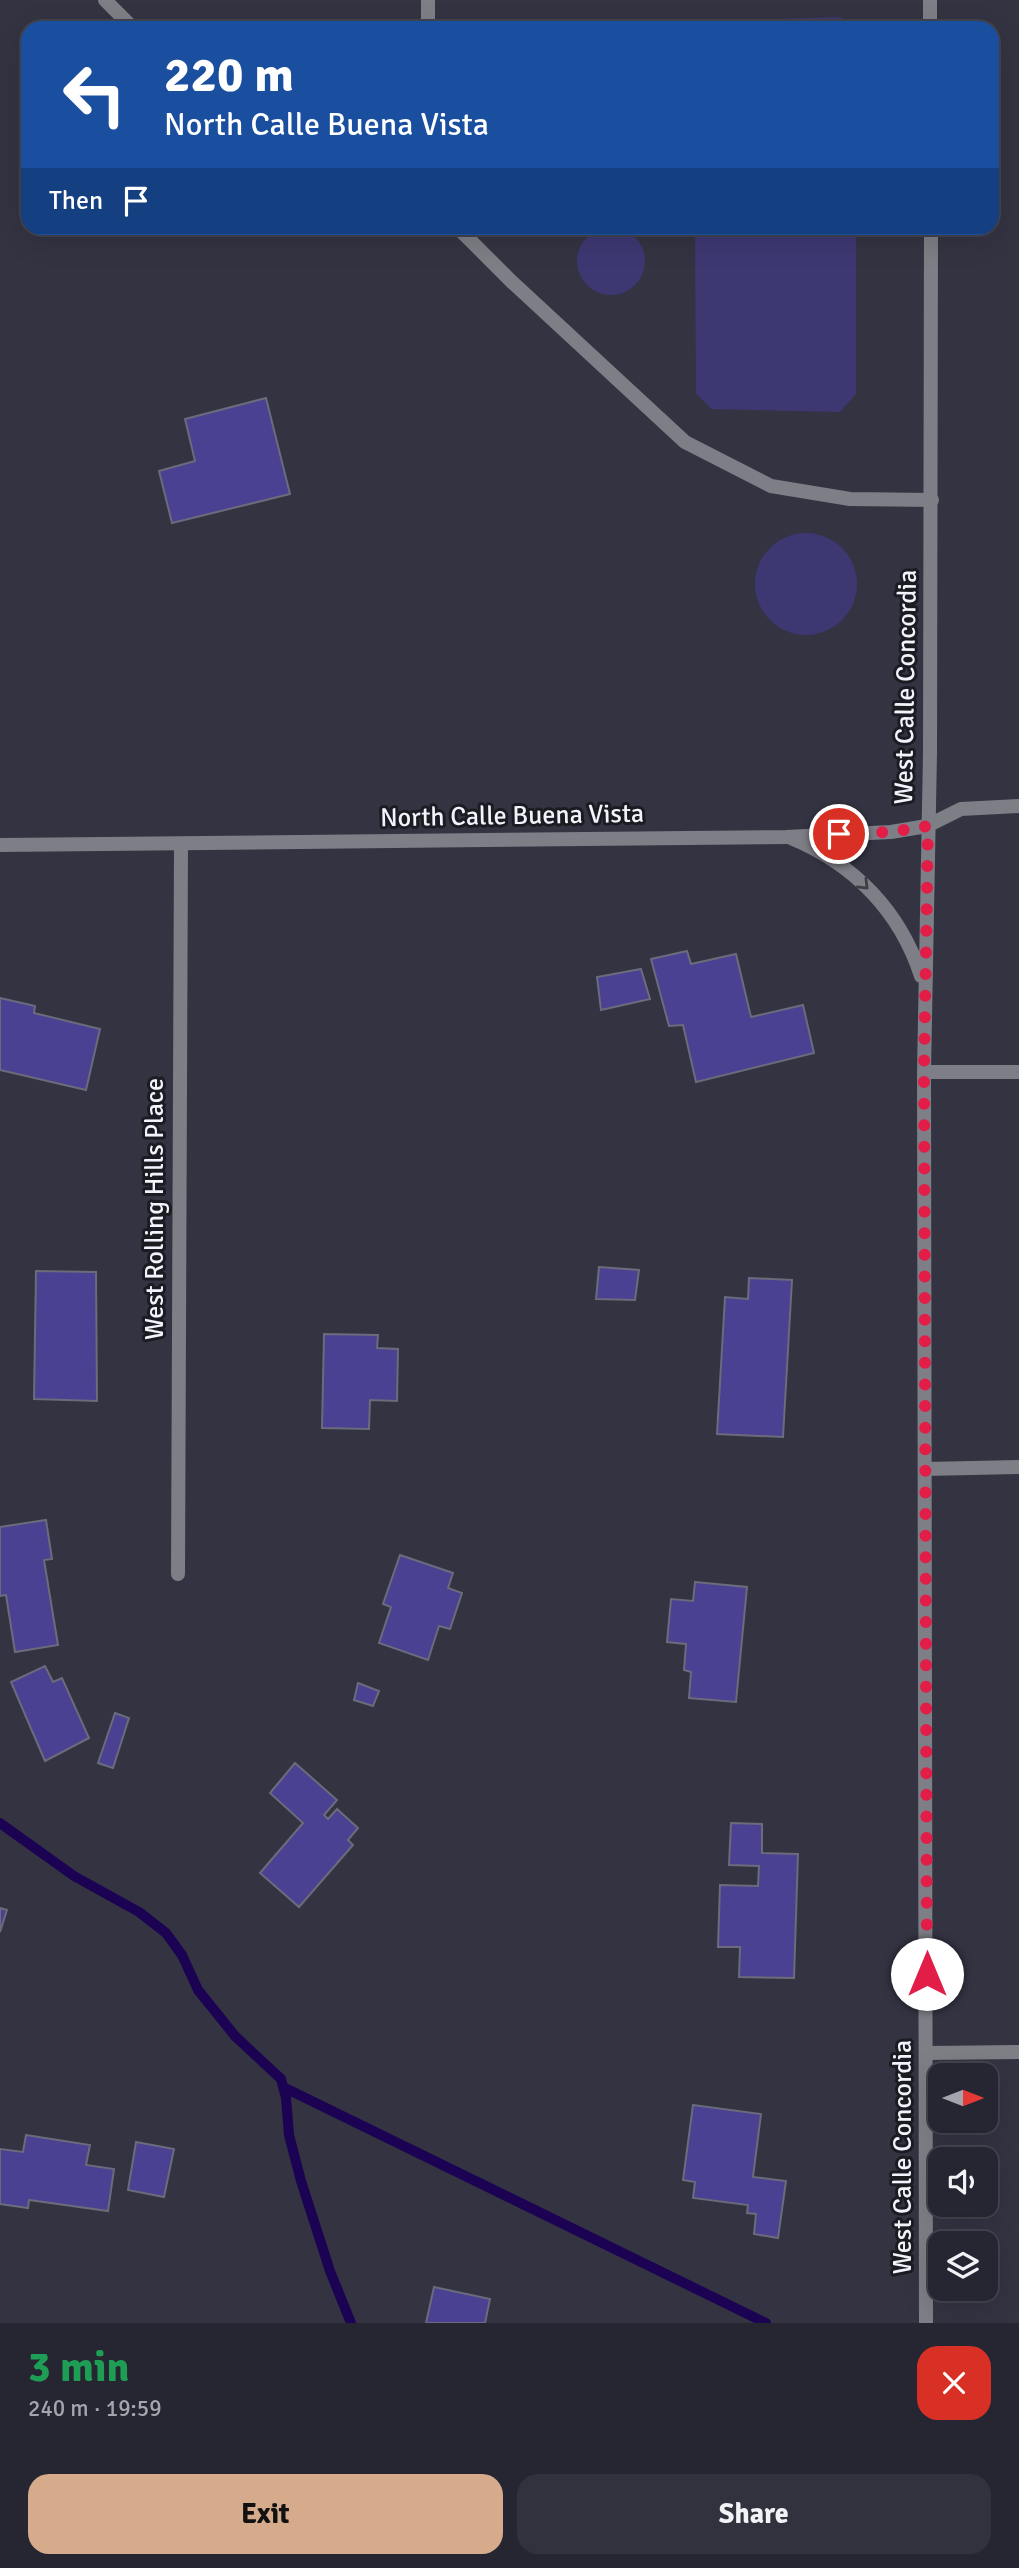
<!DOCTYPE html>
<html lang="en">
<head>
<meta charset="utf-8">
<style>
  body { margin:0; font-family:Signika,sans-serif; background:#32323e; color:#f1f3f6; height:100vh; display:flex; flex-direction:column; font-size:26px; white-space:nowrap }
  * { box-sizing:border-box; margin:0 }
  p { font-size:23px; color:#a4a5ac }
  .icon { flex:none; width:38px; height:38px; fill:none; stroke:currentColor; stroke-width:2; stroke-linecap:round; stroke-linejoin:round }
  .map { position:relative; height:2323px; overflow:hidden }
  .side { display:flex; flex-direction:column; background:#262632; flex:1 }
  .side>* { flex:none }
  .banner { position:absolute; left:21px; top:21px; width:978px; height:214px; border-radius:21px; box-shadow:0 7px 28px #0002,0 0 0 2px #42434d; background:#1a4fa0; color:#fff; overflow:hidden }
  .needle { width:46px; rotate:90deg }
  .controls { position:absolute; left:928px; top:2063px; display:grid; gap:14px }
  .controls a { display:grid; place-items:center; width:70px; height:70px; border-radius:14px; background:#262632; box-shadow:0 7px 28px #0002,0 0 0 2px #42434d; font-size:35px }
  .pin { position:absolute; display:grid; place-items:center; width:60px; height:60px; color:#fff; margin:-30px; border:4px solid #fff; border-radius:50%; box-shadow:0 2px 7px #0007 }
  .me { position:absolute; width:77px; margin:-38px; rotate:0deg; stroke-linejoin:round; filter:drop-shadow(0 0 5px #0008) }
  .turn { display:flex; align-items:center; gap:24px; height:147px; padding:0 28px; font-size:32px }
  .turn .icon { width:91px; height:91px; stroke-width:2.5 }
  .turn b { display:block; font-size:49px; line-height:60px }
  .then { display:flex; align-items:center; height:66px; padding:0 28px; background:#0003; gap:14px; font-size:26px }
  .round { display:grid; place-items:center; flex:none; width:74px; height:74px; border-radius:21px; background:#32323e }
  .head { display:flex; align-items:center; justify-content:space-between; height:119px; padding:0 28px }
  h1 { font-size:42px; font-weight:700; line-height:52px; color:#1e9e55 }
  .button { display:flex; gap:14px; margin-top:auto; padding:14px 28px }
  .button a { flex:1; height:80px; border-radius:21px; background:#d6ab8b; color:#111; font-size:28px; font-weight:700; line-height:80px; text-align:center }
  .button a+a { background:#32323e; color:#f1f3f6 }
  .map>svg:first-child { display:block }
</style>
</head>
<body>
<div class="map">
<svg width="1019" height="2323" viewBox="0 0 1019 2323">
  <rect width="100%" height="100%" fill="#333342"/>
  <path fill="#3d3872" d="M840,17L854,28H698L709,21Z
    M577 261a34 34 0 1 1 68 0a34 34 0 1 1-68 0Z
    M695,228H856V394L840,412L712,409L696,394Z
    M755 584a51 51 0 1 1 102 0a51 51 0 1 1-102 0Z"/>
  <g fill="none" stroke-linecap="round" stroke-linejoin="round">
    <path stroke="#1c0253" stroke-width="10" d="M0,1823L74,1876L139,1912L166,1933L182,1955L198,1990L235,2036L281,2079L286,2098L289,2135L301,2181L330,2271L351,2323
      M283,2087L766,2323"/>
  </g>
  <path fill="#4a4192" stroke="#6a6b7b" stroke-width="2" d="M266,398L290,494L172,523L159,471L195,461L185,419Z
    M687,951L691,964L736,954L751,1017L803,1005L814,1053L696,1082L683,1025L669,1026L651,959Z
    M641,969L650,999L601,1010L597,977Z
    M0,998L35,1006L34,1013L100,1029L86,1090L0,1070Z
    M599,1267L639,1270L635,1300L596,1299Z
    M36,1271L96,1272L97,1401L34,1399Z
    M749,1278L792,1280L783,1437L717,1434L725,1297L748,1299Z
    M324,1334L378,1335L377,1348L398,1349L397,1401L370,1400L369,1429L322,1428Z
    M46,1520L52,1559L44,1560L58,1645L15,1652L6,1595L0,1596V1527Z
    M400,1555L453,1573L448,1588L462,1593L450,1629L439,1626L428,1660L379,1643L391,1607L383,1604Z
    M695,1582L747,1587L736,1702L689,1698L691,1672L684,1670L686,1644L667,1642L671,1599L693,1601Z
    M45,1666L53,1682L62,1678L89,1738L45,1761L11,1682Z
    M358,1683L379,1691L373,1706L354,1700Z
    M115,1713L129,1718L113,1768L98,1763Z
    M295,1763L337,1800L324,1815L328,1819L337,1809L358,1828L348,1840L353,1845L299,1907L260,1873L303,1823L270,1793Z
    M731,1823L762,1824V1853L798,1854L794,1978L739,1977L740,1947H718L720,1885L758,1886L759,1866L729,1865Z
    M0,1908L7,1910L0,1932Z
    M693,2105L761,2114L753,2177L786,2181L778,2238L754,2234L756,2214L747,2213L748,2205L693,2198L695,2182L683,2180Z
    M26,2135L90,2145L86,2165L114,2169L108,2211L29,2200L28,2208L0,2204V2149L23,2152Z
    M136,2142L174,2149L164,2197L128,2190Z
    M434,2287L490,2299L485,2323H426Z"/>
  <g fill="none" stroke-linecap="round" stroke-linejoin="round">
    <path stroke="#7e7e86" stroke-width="14" d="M425,28L428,19V0
      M458,228L512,282L685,442L771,486L850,499L932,500
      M924,1072H1019
      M925,1469L1019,1467
      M927,2053L1019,2052"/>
    <path stroke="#7e7e86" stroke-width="14" d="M105,0L133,28
      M178,1574L181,844"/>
    <path stroke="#7e7e86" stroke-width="14" d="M930,0V28
      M791,838C854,864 900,911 921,976
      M0,845L786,837L891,832L927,826L961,809L1019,806
      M926,2323L924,1072L930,753L931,228"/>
  </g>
  <defs><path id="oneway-chevron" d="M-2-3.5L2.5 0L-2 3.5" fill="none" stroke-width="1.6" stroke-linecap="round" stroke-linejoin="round" transform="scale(1.75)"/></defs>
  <use stroke="#3e3e45" href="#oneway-chevron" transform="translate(864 885) rotate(45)"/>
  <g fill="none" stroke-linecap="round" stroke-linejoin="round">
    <path stroke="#e11d48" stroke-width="12" stroke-dasharray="0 21.6" d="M839,834L891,832L928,826L924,1072L927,1974"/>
  </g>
  <g text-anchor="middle" stroke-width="6" stroke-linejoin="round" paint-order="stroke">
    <g font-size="26" fill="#f3f3fd" stroke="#1b1b22">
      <text transform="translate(905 687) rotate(-89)" y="9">West Calle Concordia</text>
      <text transform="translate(512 815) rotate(-1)" y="9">North Calle Buena Vista</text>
      <text transform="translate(154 1209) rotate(-90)" y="9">West Rolling Hills Place</text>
      <text transform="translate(902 2157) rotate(-90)" y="9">West Calle Concordia</text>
    </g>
  </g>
</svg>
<div class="controls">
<a><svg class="needle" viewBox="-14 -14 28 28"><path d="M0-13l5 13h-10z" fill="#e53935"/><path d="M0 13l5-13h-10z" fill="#a4a5ac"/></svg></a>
<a><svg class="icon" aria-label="sound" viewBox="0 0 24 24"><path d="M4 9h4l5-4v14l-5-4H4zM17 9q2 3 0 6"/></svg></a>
<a><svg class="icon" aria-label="layers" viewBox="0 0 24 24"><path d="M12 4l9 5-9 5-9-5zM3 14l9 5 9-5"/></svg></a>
</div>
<div class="pin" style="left:839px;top:834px;background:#d93025"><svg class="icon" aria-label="arrive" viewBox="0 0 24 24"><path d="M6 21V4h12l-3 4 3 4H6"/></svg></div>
<svg class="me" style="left:927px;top:1974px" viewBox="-20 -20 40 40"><circle r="19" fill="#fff"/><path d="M0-13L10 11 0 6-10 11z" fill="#e11d48"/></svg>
<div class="banner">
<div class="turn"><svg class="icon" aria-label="left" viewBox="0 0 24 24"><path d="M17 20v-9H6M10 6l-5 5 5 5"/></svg><div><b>220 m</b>North Calle Buena Vista</div></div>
<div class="then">Then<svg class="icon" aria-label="arrive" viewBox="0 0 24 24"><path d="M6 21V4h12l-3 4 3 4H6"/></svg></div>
</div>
</div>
<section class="side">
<div class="head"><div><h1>3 min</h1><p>240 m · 19:59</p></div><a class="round" style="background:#d93025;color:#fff"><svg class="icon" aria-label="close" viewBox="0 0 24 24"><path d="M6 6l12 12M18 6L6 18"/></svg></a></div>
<div class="button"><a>Exit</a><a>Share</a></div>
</section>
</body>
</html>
